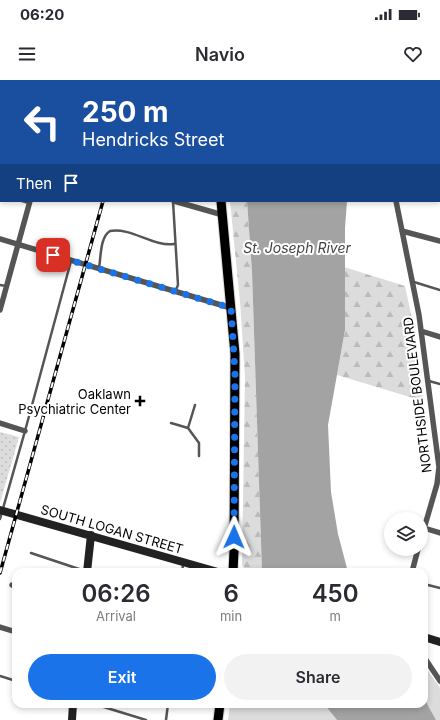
<!DOCTYPE html>
<html lang="en">
<head>
<meta charset="utf-8">
<style>
  body { margin:0; font-family:Inter,sans-serif; background:#f2f2f3; color:#2b2b33; height:100vh; display:flex; flex-direction:column; font-size:15px; white-space:nowrap }
  * { box-sizing:border-box; margin:0 }
  p { font-size:13px; color:#7c7c81 }
  .icon { flex:none; width:22px; height:22px; fill:none; stroke:currentColor; stroke-width:2; stroke-linecap:round; stroke-linejoin:round }
  .map { position:relative; flex:1; overflow:hidden }
  .sheet { position:absolute; left:12px; top:488px; width:416px; height:140px; display:flex; flex-direction:column; background:#fff; border-radius:12px; box-shadow:0 2px 6px #0003 }
  .sheet>* { flex:none }
  .banner { position:absolute; left:0px; top:0px; width:440px; height:122px; box-shadow:0 2px 6px #0003; background:#1a4fa0; color:#fff; overflow:hidden }
  .buttons { position:absolute; left:384px; top:432px; display:grid; gap:8px }
  .buttons a { display:grid; place-items:center; width:44px; height:44px; border-radius:50%; background:#fff; box-shadow:0 2px 6px #0003; font-size:20px }
  .pin { position:absolute; display:grid; place-items:center; width:34px; height:34px; color:#fff; margin:-17px; border-radius:8px; box-shadow:0 2px 6px #0006 }
  .me { position:absolute; width:44px; margin:-22px; rotate:1deg; stroke-linejoin:round; filter:drop-shadow(0 0 3px #0008) }
  .turn { display:flex; align-items:center; gap:14px; height:84px; padding:0 16px; font-size:18px }
  .turn .icon { width:52px; height:52px; stroke-width:2.5 }
  .turn b { display:block; font-size:28px; line-height:34px }
  .then { display:flex; align-items:center; height:38px; padding:0 16px; background:#0003; gap:8px; font-size:15px }
  .eta { display:flex; justify-content:space-evenly; align-items:center; height:68px; text-align:center }
  .eta b { font-size:24px; font-weight:600; line-height:28px }
  .button { display:flex; gap:8px; margin-top:auto; padding:8px 16px }
  .button a { flex:1; height:46px; border-radius:24px; background:#1a73e8; color:#fff; font-size:16px; font-weight:600; line-height:46px; text-align:center }
  .button a+a { background:#f2f2f3; color:#2b2b33 }
  .status { display:flex; justify-content:space-between; align-items:center; height:28px; padding:0 20px; background:#fff; direction:ltr }
  .status svg { height:11px; fill:currentColor }
  header { display:flex; justify-content:space-between; align-items:center; height:52px; padding:0 16px; background:#fff; font-size:18px; font-weight:600 }
  .map>svg:first-child { display:block }
</style>
</head>
<body>
<div class="status"><b>06:20</b><svg viewBox="0 0 49 12"><path d="M0 12V9h3v3zM5 12V6h3v6zM10 12V3h3v9zM15 12V0h3v12zM26 1h20v11H26zM47 4h2v5h-2z"/></svg></div>
<header><svg class="icon" aria-label="menu" viewBox="0 0 24 24"><path d="M4 6h16M4 12h16M4 18h16"/></svg>Navio<svg class="icon" aria-label="heart" viewBox="0 0 24 24"><path d="M12 20l-8-8c-3-5 5-10 8-4 3-6 11-1 8 4z"/></svg></header>
<div class="map">
<svg width="440" height="640" viewBox="0 0 440 640">
  <defs>
    <pattern id="grass-dots" width="8" height="8" patternUnits="userSpaceOnUse"><rect width="8" height="8" fill="#dcdcdc"/><path d="M2 2h.1M6 6h.1" fill="none" stroke="#bbb" stroke-width="1.8" stroke-linecap="round"/></pattern>
    <pattern id="forest-firs" width="22" height="20" patternUnits="userSpaceOnUse"><rect width="22" height="20" fill="#dcdcdc"/><path d="M5 1l3.5 6h-7zM16 11l3.5 6h-7z" fill="#bbb"/></pattern>
  </defs>
  <rect width="100%" height="100%" fill="#fff"/>
  <path fill="url(#grass-dots)" d="M0,352L19,357L0,423Z"/>
  <path fill="url(#forest-firs)" d="M230,121H247L252,192L262,492H247L242,485L245,296L240,222Z
    M344,187L405,206L414,248L423,321L337,295L345,250Z"/>
  <path fill="#dcdcdc" d="M424,585L440,608V640H436L424,618Z
    M230,624H324L337,640H228Z"/>
  <path fill="#a3a3a3" d="M249,0H341V1H249Z
    M247,121H347L345,148V250L328,345L331,412L338,454L348,492H262L252,192Z
    M424,618L436,640H337L324,624H424Z"/>
  <g fill="none" stroke-linecap="round" stroke-linejoin="round">
    <defs>
      <path id="primary" d="M222,1V0
        M221,121L235,274L234,471L233,492
        M218,640L220,624"/>
    </defs>
    <use href="#primary" stroke="#dbdbdb" stroke-width="11"/>
    <path stroke="#555" stroke-width="2.5" d="M172,1V0
      M439,19L440,20
      M0,23H1
      M0,114L1,115
      M439,114H440
      M22,121L29,123
      M173,121L178,205L175,212
      M99,188C101,177 100,157 110,151C131,147 153,167 174,164
      M414,202L440,210
      M0,205L6,206
      M429,301L440,304
      M171,343L188,348L199,363V376
      M188,348L195,325
      M0,439L25,351L71,181
      M31,473L85,491
      M182,492L183,485
      M424,504L440,508
      M0,596L16,601
      M94,624L146,640
      M166,640L168,624"/>
    <path stroke="#555" stroke-width="5.5" d="M374,0V1
      M63,1V0
      M439,66L440,67
      M0,68L1,69
      M174,121L223,135
      M396,121L419,235L439,387L437,404L421,459
      M402,151L440,161
      M0,159L231,228
      M0,230L30,121
      M421,251L440,257
      M0,343L25,351
      M424,448L440,453
      M412,492L418,469
      M12,505L16,506
      M0,547L16,552
      M424,577L440,601"/>
    <path stroke="#222" stroke-width="8" d="M0,430L218,492
      M87,492L91,455
      M424,557L440,562
      M72,640L73,624"/>
    <use href="#primary" stroke="#000" stroke-width="9"/>
    <defs>
      <path id="rail" d="M132,1V0
        M0,493L103,121"/>
    </defs>
    <use href="#rail" stroke="#000" stroke-width="3.5"/>
    <use href="#rail" stroke="#fff" stroke-width="2" stroke-dasharray="6" stroke-linecap="butt"/>
  </g>
  <g fill="none" stroke-linecap="round" stroke-linejoin="round">
    <path stroke="#1a73e8" stroke-width="7" stroke-dasharray="0 12.6" d="M53,175L231,228L235,293L234,457"/>
  </g>
  <path fill="#000" stroke="#fff" stroke-width="1.5" d="M138 315h4v4h4v4h-4v4h-4v-4h-4v-4h4z"/>
  <g text-anchor="middle" stroke-width="4" stroke-linejoin="round" paint-order="stroke">
    <g font-size="13" fill="#000" stroke="#fff" text-anchor="end">
      <text x="131" y="319">Oaklawn<tspan x="131" dy="15">Psychiatric Center</tspan></text>
    </g>
    <g font-size="13" fill="#000" stroke="#fff">
      <text transform="translate(417 315) rotate(-97)" y="5">NORTHSIDE BOULEVARD</text>
      <text transform="translate(112 449) rotate(16)" y="5">SOUTH LOGAN STREET</text>
    </g>
    <g font-size="14" font-style="italic" fill="#444" stroke="#fff">
      <text x="297" y="173">St. Joseph River</text>
    </g>
  </g>
</svg>
<div class="buttons">
<a><svg class="icon" aria-label="layers" viewBox="0 0 24 24"><path d="M12 4l9 5-9 5-9-5zM3 14l9 5 9-5"/></svg></a>
</div>
<div class="pin" style="left:53px;top:175px;background:#d93025"><svg class="icon" aria-label="arrive" viewBox="0 0 24 24"><path d="M6 21V4h12l-3 4 3 4H6"/></svg></div>
<svg class="me" style="left:234px;top:457px" viewBox="-20 -20 40 40"><path d="M0-17L14 15 0 8-14 15z" fill="#1a73e8" stroke="#fff" stroke-width="4"/></svg>
<div class="banner">
<div class="turn"><svg class="icon" aria-label="left" viewBox="0 0 24 24"><path d="M17 20v-9H6M10 6l-5 5 5 5"/></svg><div><b>250 m</b>Hendricks Street</div></div>
<div class="then">Then<svg class="icon" aria-label="arrive" viewBox="0 0 24 24"><path d="M6 21V4h12l-3 4 3 4H6"/></svg></div>
</div>
<section class="sheet">
<div class="eta">
<div><b>06:26</b><p>Arrival</p></div>
<div><b>6</b><p>min</p></div>
<div><b>450</b><p>m</p></div>
</div>
<div class="button"><a>Exit</a><a>Share</a></div>
</section>
</div>
</body>
</html>
